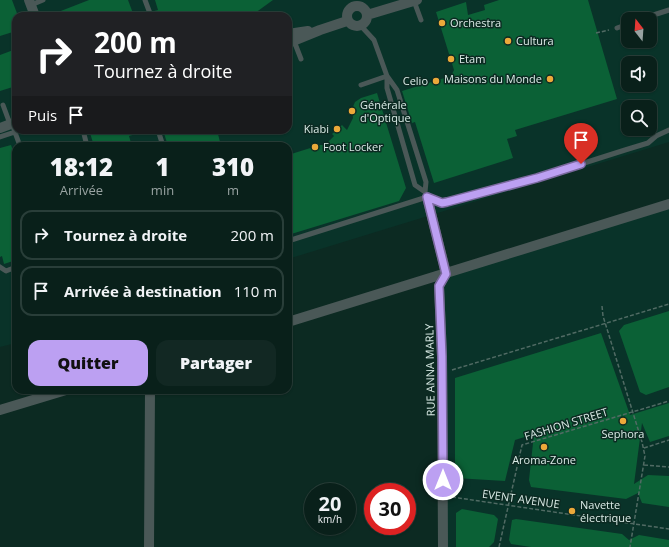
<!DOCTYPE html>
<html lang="fr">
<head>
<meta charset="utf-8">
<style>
  body { margin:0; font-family:"Open Sans",sans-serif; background:#122823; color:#f1f3f6; height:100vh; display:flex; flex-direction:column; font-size:15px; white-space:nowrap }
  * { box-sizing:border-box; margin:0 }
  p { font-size:13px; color:#99a3a2 }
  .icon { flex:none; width:22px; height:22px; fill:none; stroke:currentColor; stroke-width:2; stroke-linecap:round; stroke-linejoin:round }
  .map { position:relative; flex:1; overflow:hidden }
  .details { position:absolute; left:12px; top:142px; width:280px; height:252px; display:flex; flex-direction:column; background:#09201a; border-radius:12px; box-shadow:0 1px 3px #0004,0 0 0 1px #293e39 }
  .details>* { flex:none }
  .top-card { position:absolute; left:12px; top:12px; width:280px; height:122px; border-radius:12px; box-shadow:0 1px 3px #0004,0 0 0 1px #293e39; background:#202124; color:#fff; overflow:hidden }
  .needle { width:26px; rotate:343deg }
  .tools { position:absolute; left:621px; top:12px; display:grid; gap:8px }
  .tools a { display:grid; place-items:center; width:36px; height:36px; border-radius:8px; background:#09201a; box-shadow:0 1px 3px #0004,0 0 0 1px #293e39; font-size:20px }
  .speed { position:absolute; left:304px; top:483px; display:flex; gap:8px; font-size:20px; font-weight:700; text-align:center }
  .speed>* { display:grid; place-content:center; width:52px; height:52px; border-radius:50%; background:#09201a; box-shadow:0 1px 3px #0004,0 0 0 1px #293e39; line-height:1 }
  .speed small { font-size:10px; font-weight:400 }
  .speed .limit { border:6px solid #d22; background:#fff; color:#111 }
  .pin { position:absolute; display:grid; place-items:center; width:34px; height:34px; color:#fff; margin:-41px -17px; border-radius:50% 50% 50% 0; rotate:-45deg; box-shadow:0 0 4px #0007 }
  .pin .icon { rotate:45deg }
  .me { position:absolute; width:44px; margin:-22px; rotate:0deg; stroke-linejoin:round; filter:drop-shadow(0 0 3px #0008) }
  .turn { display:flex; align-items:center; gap:14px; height:84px; padding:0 16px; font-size:18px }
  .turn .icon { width:52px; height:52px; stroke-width:2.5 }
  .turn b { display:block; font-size:28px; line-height:34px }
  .then { display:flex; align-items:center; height:38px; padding:0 16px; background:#0003; gap:8px; font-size:15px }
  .eta { display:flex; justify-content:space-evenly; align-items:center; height:68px; text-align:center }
  .eta b { font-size:24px; font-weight:800; line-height:28px }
  .primary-button { display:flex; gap:8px; margin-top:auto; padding:8px 16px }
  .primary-button a { flex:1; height:46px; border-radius:12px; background:#bca0f2; color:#111; font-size:16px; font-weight:800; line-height:46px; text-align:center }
  .primary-button a+a { background:#122823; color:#f1f3f6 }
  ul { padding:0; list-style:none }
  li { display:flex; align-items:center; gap:12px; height:50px; margin:0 8px 6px; padding:0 8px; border:2px solid #293e39; border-radius:12px }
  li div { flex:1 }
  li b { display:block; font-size:15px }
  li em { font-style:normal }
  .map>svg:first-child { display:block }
</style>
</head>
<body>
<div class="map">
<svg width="669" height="547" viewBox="0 0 669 547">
  <rect width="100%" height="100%" fill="#0c2a22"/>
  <path fill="#093329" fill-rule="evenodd" d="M0,0H669V142L288,259V146H16V343L0,347ZM16,16H288V130H16ZM628,19H650V41H628ZM628,63H650V85H628ZM628,107H650V129H628Z
    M669,204V547H443L439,286L446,273Z"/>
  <path fill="#0b6136" d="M0,0H12L18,16H16V31L0,36Z
    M89,0H128L134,16H48Z
    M155,0H273L251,16H155L154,11L158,10Z
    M499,0H588L617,99L515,130L517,136L507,139L513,158L434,183L415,122L412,123L402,91L451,76L454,70L436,12L466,2L468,15L485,10L484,5Z
    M16,49V86L0,91V55Z
    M377,93L406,188L399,201L288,235V155L320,145H325L334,136L332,134L342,125L347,130L353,118L352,109L355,102L361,98Z
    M99,130H142L143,132L129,136L132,146H94L90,133Z
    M163,130H217L221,146H168Z
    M11,145L16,159V260L4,264L2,256L0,257V148Z
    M669,311V387L646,395L640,392L619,331L624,325Z
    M601,333L630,415L669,403V436L650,442L642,423L634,484L648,475L669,476V507L642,503L638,493L626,499L531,487L529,480L534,434L515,440L505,481L455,478V378Z
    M462,509L494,515L498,519L494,542L489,547H456V513Z
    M516,519L622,534L629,540L639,535L669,540V547H531L511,544L509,540L512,520Z"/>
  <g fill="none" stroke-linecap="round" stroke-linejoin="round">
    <path stroke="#516b64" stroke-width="1.5" stroke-dasharray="4 2" stroke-linecap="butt" d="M650,25L656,23
      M596,33L609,30
      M602,306L603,316L642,442L645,456L630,547
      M452,370L669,304
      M644,448L669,440
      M644,465L669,467
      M452,497L669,529
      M499,547L522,445L669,401"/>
    <path stroke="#4a5857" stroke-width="5" d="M145,0L151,16
      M414,1L421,20
      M31,5L43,0
      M641,19L669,10
      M361,26L374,40L387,76L397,90L426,182L425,192
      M617,28L628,24
      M294,41L301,59
      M387,76V88L415,185L425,192L427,197L441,203L447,202L537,178L625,150L648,143L656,136L669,130
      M361,85L387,76
      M3,105L10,124
      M12,124L20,146
      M83,130L87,146
      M158,130L163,146
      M0,137L15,132
      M288,241L427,197
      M0,267L6,271L16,267"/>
    <path stroke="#4a5857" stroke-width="10" d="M29,0L35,16
      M347 16a10 10 0 1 1 20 0a10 10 0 1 1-20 0Z
      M367,15L417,0
      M288,34L308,31
      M288,43L320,30L347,21
      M0,128L16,122
      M427,197L446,273L439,286L442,357L443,547
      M288,322L669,204
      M0,410L66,390
      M149,547L150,390"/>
  </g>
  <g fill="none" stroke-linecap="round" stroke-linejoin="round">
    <defs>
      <path id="route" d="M443,480L442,357L439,286L446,274L427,197L442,203L447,202L537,178L581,164"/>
    </defs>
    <use href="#route" stroke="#7a689d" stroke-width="10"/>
    <use href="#route" stroke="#bca0f2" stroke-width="7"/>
  </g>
  <g fill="#eca93a" stroke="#0c2a22" stroke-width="1.5">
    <circle cx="442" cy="23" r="4"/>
    <circle cx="508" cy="41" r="4"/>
    <circle cx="451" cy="59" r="4"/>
    <circle cx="550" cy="79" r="4"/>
    <circle cx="436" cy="81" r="4"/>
    <circle cx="352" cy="111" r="4"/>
    <circle cx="337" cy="129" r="4"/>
    <circle cx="315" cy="147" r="4"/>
    <circle cx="623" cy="421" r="4"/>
    <circle cx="544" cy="447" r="4"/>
    <circle cx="572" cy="511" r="4"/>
  </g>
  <g text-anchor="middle" stroke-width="3" stroke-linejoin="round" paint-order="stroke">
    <g font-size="11" fill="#daebe6" stroke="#0c2a22" text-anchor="start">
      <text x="450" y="27">Orchestra</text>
      <text x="516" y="45">Cultura</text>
      <text x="459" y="63">Etam</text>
      <text x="542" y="83" text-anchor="end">Maisons du Monde</text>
      <text x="428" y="85" text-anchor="end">Celio</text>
      <text x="360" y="109">Générale<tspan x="360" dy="13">d'Optique</tspan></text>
      <text x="329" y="133" text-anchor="end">Kiabi</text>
      <text x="323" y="151">Foot Locker</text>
      <text x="623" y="438" text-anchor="middle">Sephora</text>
      <text x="544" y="464" text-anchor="middle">Aroma-Zone</text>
      <text x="580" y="509">Navette<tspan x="580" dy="13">électrique</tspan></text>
    </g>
    <g font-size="11" fill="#daebe6" stroke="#0c2a22">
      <text transform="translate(430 370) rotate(-91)" y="4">RUE ANNA MARLY</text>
      <text transform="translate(566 424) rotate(-17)" y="4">FASHION STREET</text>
      <text transform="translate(521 499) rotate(8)" y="4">EVENT AVENUE</text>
    </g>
  </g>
</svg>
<div class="tools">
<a><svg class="needle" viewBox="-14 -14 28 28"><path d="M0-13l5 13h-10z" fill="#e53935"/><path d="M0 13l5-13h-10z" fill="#99a3a2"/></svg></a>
<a><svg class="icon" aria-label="sound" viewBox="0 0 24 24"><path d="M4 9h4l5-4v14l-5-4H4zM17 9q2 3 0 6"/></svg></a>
<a><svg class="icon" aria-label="search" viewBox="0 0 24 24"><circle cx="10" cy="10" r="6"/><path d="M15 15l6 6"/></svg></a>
</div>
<div class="speed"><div>20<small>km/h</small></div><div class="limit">30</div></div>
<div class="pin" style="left:581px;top:164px;background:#d93025"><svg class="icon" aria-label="arrive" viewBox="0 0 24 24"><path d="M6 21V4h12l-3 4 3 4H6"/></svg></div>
<svg class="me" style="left:443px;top:480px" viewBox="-20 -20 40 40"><circle r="17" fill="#bca0f2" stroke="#fff" stroke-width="3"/><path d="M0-11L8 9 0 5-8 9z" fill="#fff"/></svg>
<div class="top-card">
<div class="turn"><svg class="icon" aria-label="right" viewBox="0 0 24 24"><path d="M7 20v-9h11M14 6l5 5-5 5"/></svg><div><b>200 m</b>Tournez à droite</div></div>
<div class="then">Puis<svg class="icon" aria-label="arrive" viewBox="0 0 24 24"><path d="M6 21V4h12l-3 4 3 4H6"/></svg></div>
</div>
<section class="details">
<div class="eta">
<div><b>18:12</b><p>Arrivée</p></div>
<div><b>1</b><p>min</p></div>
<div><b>310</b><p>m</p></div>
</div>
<ul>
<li><svg class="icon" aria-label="right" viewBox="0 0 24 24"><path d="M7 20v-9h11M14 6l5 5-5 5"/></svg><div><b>Tournez à droite</b></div><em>200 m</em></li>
<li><svg class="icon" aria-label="arrive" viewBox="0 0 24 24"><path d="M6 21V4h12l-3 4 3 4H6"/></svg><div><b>Arrivée à destination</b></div><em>110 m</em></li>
</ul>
<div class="primary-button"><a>Quitter</a><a>Partager</a></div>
</section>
</div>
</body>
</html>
